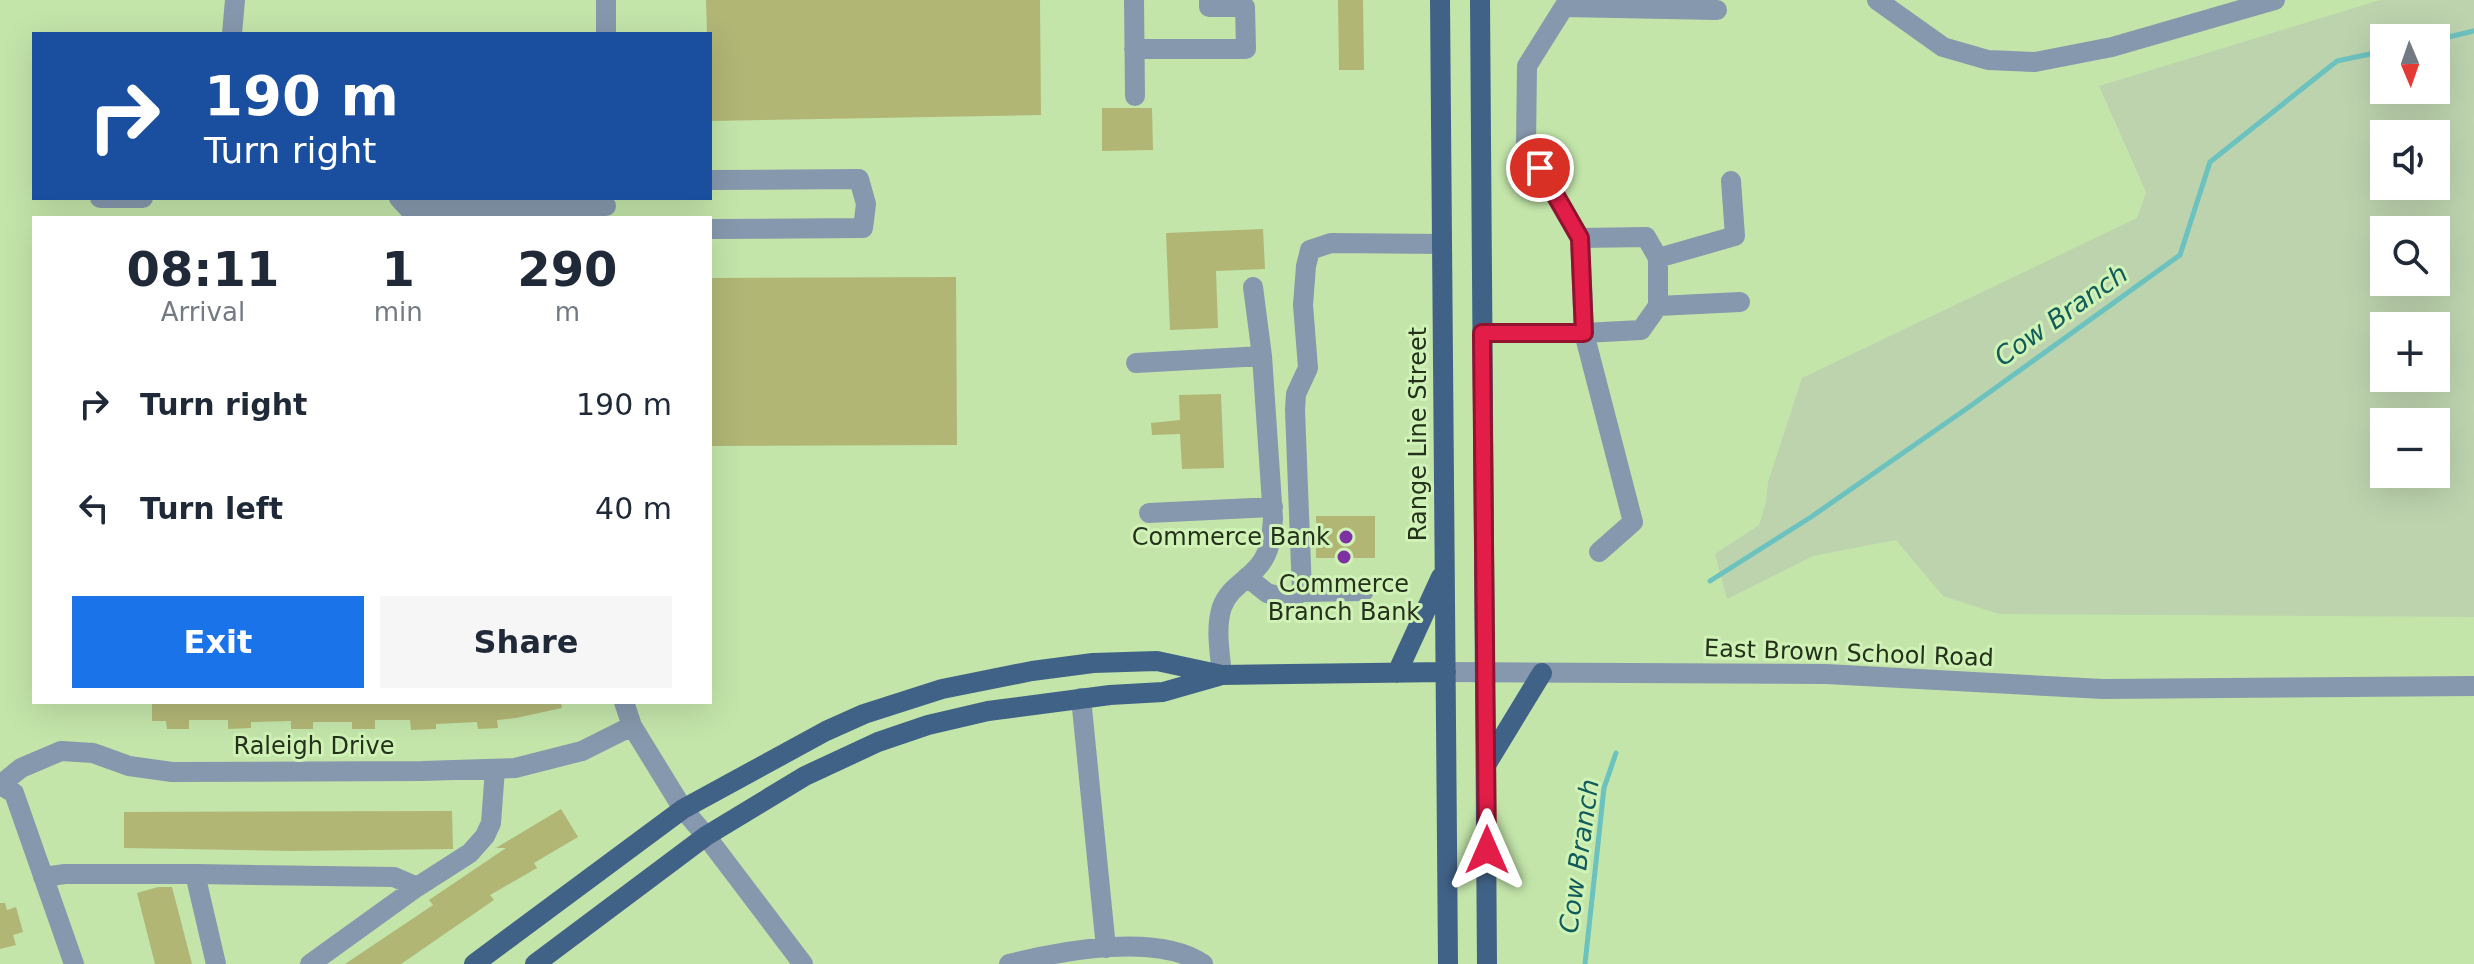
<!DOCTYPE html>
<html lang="en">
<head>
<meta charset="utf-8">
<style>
  body { margin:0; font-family:"DejaVu Sans",sans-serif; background:#f6f6f7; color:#1f2937; height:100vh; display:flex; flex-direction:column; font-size:30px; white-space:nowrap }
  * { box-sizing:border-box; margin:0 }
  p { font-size:26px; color:#747a83 }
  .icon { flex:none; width:44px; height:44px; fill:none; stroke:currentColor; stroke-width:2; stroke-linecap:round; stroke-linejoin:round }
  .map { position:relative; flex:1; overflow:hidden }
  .drawer { position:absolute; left:32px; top:216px; width:680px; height:488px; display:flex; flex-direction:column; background:#fff; border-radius:0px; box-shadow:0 8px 32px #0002 }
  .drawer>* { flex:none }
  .hud { position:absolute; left:32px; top:32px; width:680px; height:168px; border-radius:0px; box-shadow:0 8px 32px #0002; background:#1a4fa0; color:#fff; overflow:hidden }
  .needle { width:52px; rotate:178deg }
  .controls { position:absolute; left:2370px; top:24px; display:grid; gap:16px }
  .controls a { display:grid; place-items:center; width:80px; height:80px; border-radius:0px; background:#fff; box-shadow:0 8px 32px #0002; font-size:40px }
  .pin { position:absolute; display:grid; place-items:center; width:68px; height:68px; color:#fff; margin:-34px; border:4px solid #fff; border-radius:50%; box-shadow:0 2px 8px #0007 }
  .me { position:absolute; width:88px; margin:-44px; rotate:0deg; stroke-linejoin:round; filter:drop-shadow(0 0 6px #0008) }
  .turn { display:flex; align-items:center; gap:28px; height:168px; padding:0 40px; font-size:36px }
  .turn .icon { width:104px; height:104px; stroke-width:2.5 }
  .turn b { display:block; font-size:56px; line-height:68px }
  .eta { display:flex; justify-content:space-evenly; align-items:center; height:136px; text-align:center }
  .eta b { font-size:48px; font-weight:600; line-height:56px }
  .primary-button { display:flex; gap:16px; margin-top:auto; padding:16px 40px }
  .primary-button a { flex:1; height:92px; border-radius:0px; background:#1a73e8; color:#fff; font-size:32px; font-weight:600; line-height:92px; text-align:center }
  .primary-button a+a { background:#f6f6f7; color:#1f2937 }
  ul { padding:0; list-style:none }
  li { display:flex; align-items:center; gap:24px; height:104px; padding:0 40px }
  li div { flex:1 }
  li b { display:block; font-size:30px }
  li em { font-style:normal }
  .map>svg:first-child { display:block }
</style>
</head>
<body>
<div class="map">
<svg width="2474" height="964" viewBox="0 0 2474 964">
  <rect width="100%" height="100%" fill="#c3e5aa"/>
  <path fill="#bdd3ae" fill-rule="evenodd" d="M2380,0H2474V617L1999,614L1943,596L1896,540L1813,556L1727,599L1715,554L1759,525L1766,502L1768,482L1802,378L2137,218L2146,192L2099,86ZM2384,38H2436V90H2384ZM2384,134H2436V186H2384ZM2384,230H2436V282H2384ZM2384,326H2436V378H2384ZM2384,422H2436V474H2384Z"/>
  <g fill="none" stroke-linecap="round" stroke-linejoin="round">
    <path stroke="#6bc2bf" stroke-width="5" d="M2436,40L2474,31
      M1710,581L1811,517L1969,407L2180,255L2210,162L2337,61L2384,51
      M1585,964L1604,788L1616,753"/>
  </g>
  <path fill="#b1b675" d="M706,0H1040L1041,115L710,121V34H707Z
    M1338,0H1363L1364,70H1339Z
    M1102,108H1152L1153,150L1102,151Z
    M1263,229L1265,269L1216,271L1218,328L1170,330L1166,233Z
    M956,277L957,445L710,446V278Z
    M1221,394L1224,468L1182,469L1180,434L1152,435L1151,423L1180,420L1179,395Z
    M1316,516H1375V558H1316Z
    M152,702H561L562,708L516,718L497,720L498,728L478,729L477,722L436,724V729L411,730L410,720H375V729H352V722H313V729H291V721L251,722V728L228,729V720H189V729H167L166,721H152Z
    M561,809L578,837L534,863L537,868L490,895L494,900L401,964H345L433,905L429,900L506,848H496Z
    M452,811L453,849L291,851L124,848V812Z
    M158,887H172L192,964H155L137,893Z
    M0,903H5L7,910L16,907L23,932L13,935L16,945L0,949Z"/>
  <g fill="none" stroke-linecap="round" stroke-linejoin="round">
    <path stroke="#8698ad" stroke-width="20" d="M1134,0L1135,96
      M1877,0L1943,47L1988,60L2035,62L2112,47L2275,0
      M232,34L235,0
      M606,34V0
      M1134,49H1246L1245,7H1209V0
      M710,180L859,179L866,204L863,228L710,229
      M100,198H143
      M399,198L409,209L606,206
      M1580,238L1646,237L1658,258V306L1641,330L1584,333L1580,238L1526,145L1527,66L1564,7L1717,10
      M1658,258L1735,236L1731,181
      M1658,306L1740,302
      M1482,333H1584L1633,522L1599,552
      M1136,363L1262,356
      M1149,513L1273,507
      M1247,577L1267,593L1289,599L1302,592L1295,410L1296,394L1308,368L1303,305L1306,266L1310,250L1331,243L1442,244
      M1302,592L1364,591
      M1446,672L1826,674L2103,689L2474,686
      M1222,675C1220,653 1215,628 1222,607C1230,585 1252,579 1263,560C1271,547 1272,533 1273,518L1262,356L1253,287
      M1081,698L1106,948
      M624,702L632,726L683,809L706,836L803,964
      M0,785L21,768L61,751L93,753L129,766L172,772L422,771L515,768L582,751L632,726
      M0,785L14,793L74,964
      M195,874L394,877L417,887
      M43,877L65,874H195L216,964
      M310,964L417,887L470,853L485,836L491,823L495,769
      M1009,964C1060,951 1158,932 1203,964"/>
    <path stroke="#416287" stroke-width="20" d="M1440,0L1448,964
      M1480,0L1487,964
      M1397,673L1441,577
      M1486,765L1542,673
      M474,964L683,809L826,731L864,714L942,689L1032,671L1093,663L1157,661L1222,675L1446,672
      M535,964L706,836L805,776L878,742L928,725L988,711L1110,695L1163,692L1219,676"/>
  </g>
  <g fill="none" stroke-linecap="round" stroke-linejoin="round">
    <defs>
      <path id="route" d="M1487,850L1482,333H1584L1580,238L1540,168"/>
    </defs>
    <use href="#route" stroke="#92132f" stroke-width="20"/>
    <use href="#route" stroke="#e11d48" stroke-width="14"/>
  </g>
  <g fill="#7d31a2" stroke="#d0f2b7" stroke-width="3">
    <circle cx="1346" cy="537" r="8"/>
    <circle cx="1344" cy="557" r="8"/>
  </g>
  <g text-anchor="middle" stroke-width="6" stroke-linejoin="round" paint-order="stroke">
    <g font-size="24" fill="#25321b" stroke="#d0f2b7">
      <text transform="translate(1418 434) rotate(-90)" y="8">Range Line Street</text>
      <text transform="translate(1849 653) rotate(2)" y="8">East Brown School Road</text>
      <text x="314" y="754">Raleigh Drive</text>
    </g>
    <g font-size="24" fill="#25321b" stroke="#d0f2b7" text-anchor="end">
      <text x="1330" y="545">Commerce Bank</text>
      <text x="1344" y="592" text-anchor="middle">Commerce<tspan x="1344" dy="28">Branch Bank</tspan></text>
    </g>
    <g font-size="26" font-style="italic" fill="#115c5a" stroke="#d0f2b7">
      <text transform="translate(2061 315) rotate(-35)" y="9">Cow Branch</text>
      <text transform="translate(1579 856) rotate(-82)" y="9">Cow Branch</text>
    </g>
  </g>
</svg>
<div class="controls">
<a><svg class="needle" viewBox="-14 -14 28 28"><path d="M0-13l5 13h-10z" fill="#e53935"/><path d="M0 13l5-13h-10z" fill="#747a83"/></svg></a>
<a><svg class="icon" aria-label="sound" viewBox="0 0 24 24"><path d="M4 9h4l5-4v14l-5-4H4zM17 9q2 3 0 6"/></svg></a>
<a><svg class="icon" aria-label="search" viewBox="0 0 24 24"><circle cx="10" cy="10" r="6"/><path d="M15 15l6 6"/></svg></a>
<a>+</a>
<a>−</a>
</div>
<div class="pin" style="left:1540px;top:168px;background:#d93025"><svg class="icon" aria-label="arrive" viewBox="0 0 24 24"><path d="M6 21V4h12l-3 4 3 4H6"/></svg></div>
<svg class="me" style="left:1487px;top:850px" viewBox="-20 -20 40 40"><path d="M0-17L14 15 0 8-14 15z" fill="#e11d48" stroke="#fff" stroke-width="4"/></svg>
<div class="hud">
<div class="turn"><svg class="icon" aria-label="right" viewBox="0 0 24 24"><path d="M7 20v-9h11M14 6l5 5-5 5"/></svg><div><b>190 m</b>Turn right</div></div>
</div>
<section class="drawer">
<div class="eta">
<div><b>08:11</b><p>Arrival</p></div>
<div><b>1</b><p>min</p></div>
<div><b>290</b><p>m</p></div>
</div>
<ul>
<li><svg class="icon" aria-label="right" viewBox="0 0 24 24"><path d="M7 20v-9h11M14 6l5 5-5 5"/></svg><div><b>Turn right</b></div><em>190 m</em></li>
<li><svg class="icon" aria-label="left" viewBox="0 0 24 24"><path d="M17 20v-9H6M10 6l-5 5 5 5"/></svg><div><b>Turn left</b></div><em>40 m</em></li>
</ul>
<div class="primary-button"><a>Exit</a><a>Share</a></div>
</section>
</div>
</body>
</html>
